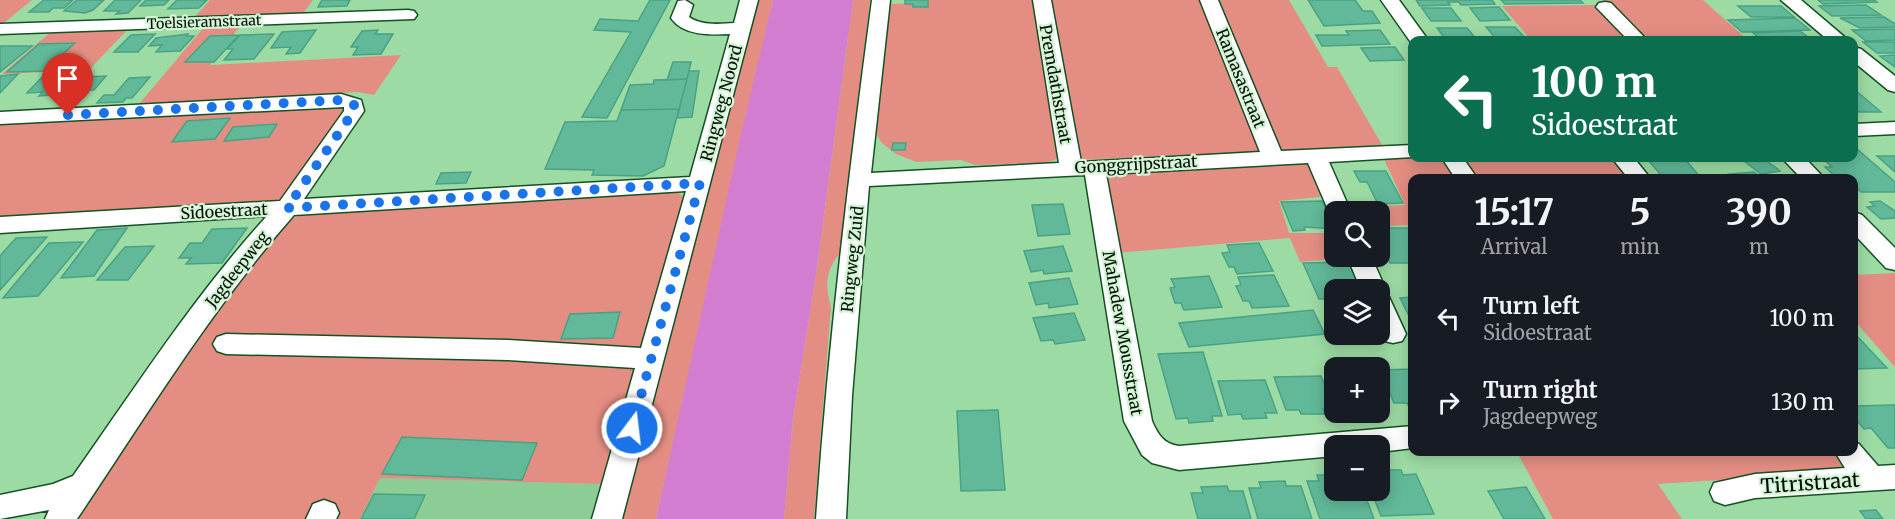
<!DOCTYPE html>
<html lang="en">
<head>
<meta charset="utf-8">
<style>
  body { margin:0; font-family:Merriweather,serif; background:#20242c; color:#f1f3f6; height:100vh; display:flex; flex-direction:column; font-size:22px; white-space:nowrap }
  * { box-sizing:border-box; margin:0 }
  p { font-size:20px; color:#9ea1a6 }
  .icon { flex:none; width:33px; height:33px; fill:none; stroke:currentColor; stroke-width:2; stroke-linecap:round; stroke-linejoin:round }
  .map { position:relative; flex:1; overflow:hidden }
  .sheet { position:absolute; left:1408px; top:174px; width:450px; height:282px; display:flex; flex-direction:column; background:#171b24; border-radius:12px; box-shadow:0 3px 15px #0003 }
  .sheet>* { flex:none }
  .guide { position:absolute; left:1408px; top:36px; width:450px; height:126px; border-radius:12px; box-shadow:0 3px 15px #0003; background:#0b6e4f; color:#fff; overflow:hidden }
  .controls { position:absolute; left:1324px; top:201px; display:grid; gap:12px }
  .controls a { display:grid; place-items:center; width:66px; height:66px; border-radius:12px; background:#171b24; box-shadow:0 3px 15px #0003; font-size:30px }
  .pin { position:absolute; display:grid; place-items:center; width:51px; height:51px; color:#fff; margin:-62px -26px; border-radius:50% 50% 50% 0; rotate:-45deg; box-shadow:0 0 6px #0007 }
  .pin .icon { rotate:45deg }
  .me { position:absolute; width:66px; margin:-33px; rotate:15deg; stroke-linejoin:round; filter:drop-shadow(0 0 4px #0008) }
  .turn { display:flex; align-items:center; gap:21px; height:126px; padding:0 24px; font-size:27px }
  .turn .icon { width:78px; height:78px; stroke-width:2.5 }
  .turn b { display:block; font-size:42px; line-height:51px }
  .eta { display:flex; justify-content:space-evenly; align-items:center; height:102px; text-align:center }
  .eta b { font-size:36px; font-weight:700; line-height:42px }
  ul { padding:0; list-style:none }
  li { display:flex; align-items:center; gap:18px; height:84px; padding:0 24px }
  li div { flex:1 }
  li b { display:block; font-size:22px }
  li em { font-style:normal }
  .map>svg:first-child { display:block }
</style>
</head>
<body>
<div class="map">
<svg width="1895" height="519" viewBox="0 0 1895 519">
  <rect width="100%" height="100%" fill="#9ddba4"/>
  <path fill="#8bcd94" d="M380,478L601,484L591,519H360Z"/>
  <path fill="#e48e83" d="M0,0H32L0,26Z
    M210,0H313L302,15L193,19Z
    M756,0H773L656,519H619L667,351Z
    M853,0H870L840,253C825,271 825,286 831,307L814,519H784L793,418L816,274Z
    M928,0H1036L1061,153L1057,159L1046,163L975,165L961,160L916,162L896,154L881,142L875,131L888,4L928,3Z
    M1045,0H1204L1261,150L1254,152L1078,160Z
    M1214,0H1289L1328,67H1337L1382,145L1284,150L1277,147Z
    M1602,0H1703L1748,40H1641Z
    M1598,5L1633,40H1531L1502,6Z
    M242,24L210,65L401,55L374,95L358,92L139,104L205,26Z
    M130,27L89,70L2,74L54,29Z
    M350,103L281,203L0,221V116Z
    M1413,157L1446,158L1460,178H1413V225L1380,226V212L1347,211L1346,207L1405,205L1384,159Z
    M1462,158H1616L1631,178H1473Z
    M1300,162L1313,166L1329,196L1279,201L1289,233H1335V256L1350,258L1300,262L1290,238L1117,253L1104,178L1106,174Z
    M677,192L684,197L685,205L601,484L380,478L360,519H69L280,223L314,211Z
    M1895,273V366H1894L1854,320V275Z
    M1517,452H1840L1848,466L1839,472L1658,484L1682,519H1553Z"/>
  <path fill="#d27dd0" d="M773,0H853L816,274L793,418L784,519H656L740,138Z"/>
  <path fill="#61b999" stroke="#49a283" stroke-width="1.5" d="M44,0H73L64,8H53L49,12H29Z
    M77,0H104L93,10L85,13L64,11Z
    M115,0H141L128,13L116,14L120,11H104Z
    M146,0H169L164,5L140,6Z
    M177,0H207L199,8L168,9Z
    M322,0H350L347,6L318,7Z
    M650,0H670L607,118L582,117L631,32L594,30L600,19L638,21Z
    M905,0H928V7H913V4H905Z
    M1308,0H1355L1363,11H1372L1380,23L1324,26Z
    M1416,0H1492L1495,4L1461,5L1459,2H1448L1450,5L1420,6Z
    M1501,0H1580L1583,3L1505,4Z
    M1818,0H1874L1877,2L1823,4Z
    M1866,5L1881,15L1832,16L1819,6Z
    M1738,6H1781L1794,17H1751Z
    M1499,7L1510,20L1480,21L1470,8Z
    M1422,8H1451L1461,21H1431Z
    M1884,17L1895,24V27L1860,28L1840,18Z
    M1795,18L1810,30L1742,32L1728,20Z
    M1486,27H1515L1527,40H1497Z
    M1437,28H1467L1477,40H1446Z
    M1895,29V40L1866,41L1852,30Z
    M316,30L300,53L286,54L291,47L271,48L282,32Z
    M378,30L375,34H393L381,54L353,55L358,47H351L362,31Z
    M1380,30L1390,44L1322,46L1316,35H1349L1346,31Z
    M1800,31L1812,40H1762L1753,33Z
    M155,34L138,52H114L131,35Z
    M188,34L186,36H194L180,51L156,52L162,45L149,46L156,38Z
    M274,34L254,59L224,60L233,49H227L240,35Z
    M239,35L214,62H185L210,36Z
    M1863,42H1895V53H1877Z
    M75,43L44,71L7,72L39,44Z
    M0,46H32L0,72Z
    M1395,47L1404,60L1370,61L1361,48Z
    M1895,55V67L1880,56Z
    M673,62H691L687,79L667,80Z
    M689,71H699L692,117L677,118Z
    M71,72L50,95L39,96L43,92L27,93L45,74Z
    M18,74L0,93V76Z
    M106,76L94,90L60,91L66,85L75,84L82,77Z
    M150,77L132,98H126L123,102L97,103L104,95H114L129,78Z
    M687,79L679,109L621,110L630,85L653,84L654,80Z
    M1854,89L1881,112H1859L1854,108Z
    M679,109L664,166L643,176L592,175L594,170L545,169L565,122L617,121L621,110Z
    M230,118L215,139L172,142L187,121Z
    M277,124L269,137L224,141L233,127Z
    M893,143H906L905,150H892Z
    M1854,149H1857L1895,182V192H1861L1854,186V178H1837L1825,167H1832L1822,158H1854Z
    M1877,156H1895V172Z
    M1740,158H1763L1780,171L1761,174Z
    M1685,159L1701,178H1672L1669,175H1661L1648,160Z
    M1354,171H1386L1403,203L1378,204L1367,182H1360Z
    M471,172L466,183L436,184L441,173Z
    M1754,172L1761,178H1734L1729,174Z
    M1322,201L1335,229L1304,227L1305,230L1293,231L1281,202Z
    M1880,201L1895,211V218L1881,219L1867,207L1875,206L1870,202Z
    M1063,204L1070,234L1038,236L1032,205Z
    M127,228L94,276L61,278L97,230Z
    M247,228L222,263L186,264L191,258H179L190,243H202L212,229Z
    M1380,228H1408L1413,237V263H1390L1380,243Z
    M47,237L0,290V256L16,238Z
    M83,242L38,296L3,298L49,243Z
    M1259,243L1273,271L1237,274L1234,267H1229L1222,253L1230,252L1227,245Z
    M154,246L128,280H97L125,247Z
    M1063,246L1072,271L1044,274L1043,270L1031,272L1024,251Z
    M1349,262L1362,290H1335V299H1319L1303,263Z
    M1274,275L1289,306L1252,308L1249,301H1243L1236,286L1241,285L1238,277Z
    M1209,276L1222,307L1184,310L1181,303H1175L1170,288L1175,287L1171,279Z
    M1069,278L1078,304L1049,308L1048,303L1036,305L1029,283Z
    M1413,297V322H1412L1400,298Z
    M1313,310L1325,334L1189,347L1179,323Z
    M620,312L613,338L561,339L570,314Z
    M1074,313L1085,340L1055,344L1053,340L1041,341L1033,318Z
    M1855,334L1887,368L1854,369Z
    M1203,352L1222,416H1212L1213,421L1189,423L1188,418L1176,419L1158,354Z
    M1413,369V407H1409L1407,403H1394L1380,370Z
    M1321,376L1334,408L1323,409L1325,414H1301L1299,410H1286L1274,377Z
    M1265,380L1277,413H1265L1267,418L1243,419L1241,414L1228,415L1218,381Z
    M1380,386L1388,405H1380Z
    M1895,405V448H1888L1871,428L1864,429L1854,417V413H1857L1854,406Z
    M998,410L1005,490L961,491L957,411Z
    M402,437L537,443L522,480L382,474Z
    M1380,470H1401L1403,475L1416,474L1434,514L1381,516L1371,490H1380Z
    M1317,475H1335V490H1363L1374,519H1320L1307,481H1319Z
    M1285,481L1286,486H1301L1312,519H1258L1249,488H1261L1259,482Z
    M1227,486L1229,491H1243L1251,519H1198L1191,493H1203L1201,487Z
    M1526,487L1545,519H1504L1488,491Z
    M374,494L425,495L414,519H361Z
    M1876,510L1883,519H1866L1860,511Z"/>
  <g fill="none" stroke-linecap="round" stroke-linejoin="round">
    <defs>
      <path id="minor" d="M685,0L693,5L689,17C702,26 719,24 734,23L740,0H758L622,519H592L635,368L508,360L226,354L217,351L213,344L217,337L226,334L508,340L641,348L686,191L294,215C212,308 146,416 77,519H45L49,510L0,519V495L53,484L73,476C135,388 194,296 267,216L0,233V217L280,201L344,111V107L0,124V112L341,94L361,100L364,111L304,199L690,177L730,34C710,35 684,36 671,18L678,1Z
        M872,0H890L871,173L1059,163L1033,0H1051L1081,162L1260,152L1200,0H1218L1281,151L1413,145V157L1329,162L1351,212H1335V218L1329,212L1308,163L1106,174L1152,421C1158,435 1164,444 1179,446L1413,426V448L1380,452V446H1335V456L1179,470L1152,463L1142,455L1124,421L1085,175L869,186L852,396L846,519H816C828,345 849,173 872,0Z
        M1381,0H1399L1428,40H1413L1412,44Z
        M1781,0H1801L1848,40H1828Z
        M1605,2L1611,3L1647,40H1628L1596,7L1599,3Z
        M408,10L414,11L417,15L414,19L0,34V24Z
        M1854,47L1861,49L1895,76V92L1888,90L1854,62Z
        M1895,122V134L1854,136V124Z
        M1442,158H1463L1477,178H1455Z
        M1612,158H1634L1650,178H1628Z
        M1782,158H1805L1824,178H1801Z
        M1854,212L1862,215L1895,248V270L1886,268L1854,234Z
        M1347,256H1371L1386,290L1383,295L1389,297L1406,334L1402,341L1393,343L1384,341L1380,334V290H1361Z
        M1854,442L1859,444L1878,466L1895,465V489L1755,498L1725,505L1714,501L1710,492L1714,483L1755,474L1845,468L1835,452H1854Z
        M324,500L335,504L339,513L336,519H306L313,504Z"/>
    </defs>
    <use href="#minor" stroke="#145123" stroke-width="3"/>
    <use href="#minor" fill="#fff" fill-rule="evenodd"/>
  </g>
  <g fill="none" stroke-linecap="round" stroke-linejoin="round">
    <path stroke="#1a73e8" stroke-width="10" stroke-dasharray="0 18" d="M68,115L341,100L354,104V111L287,208L700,183L632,428"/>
  </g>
  <g text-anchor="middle" stroke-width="4.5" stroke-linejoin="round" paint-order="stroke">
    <g font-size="14" fill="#001001" stroke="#d4f3d7">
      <text transform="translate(204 22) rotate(-2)" y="5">Toelsieramstraat</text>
    </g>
    <g font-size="16" fill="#001001" stroke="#d4f3d7">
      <text transform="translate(1241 78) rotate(68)" y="6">Ramasastraat</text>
      <text transform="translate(1056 84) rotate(80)" y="6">Premdathstraat</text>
      <text transform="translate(721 103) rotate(-75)" y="6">Ringweg Noord</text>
      <text transform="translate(1136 164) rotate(-3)" y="6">Gonggrijpstraat</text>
      <text transform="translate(224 211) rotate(-3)" y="6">Sidoestraat</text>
      <text transform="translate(852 259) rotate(-84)" y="6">Ringweg Zuid</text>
      <text transform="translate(237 269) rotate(-52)" y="6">Jagdeepweg</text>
      <text transform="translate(1123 333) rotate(80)" y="6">Mahadew Mousstraat</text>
    </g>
    <g font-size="20" fill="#001001" stroke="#d4f3d7">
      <text transform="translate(1810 483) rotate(-4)" y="7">Titristraat</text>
    </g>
  </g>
</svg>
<div class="controls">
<a><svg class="icon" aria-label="search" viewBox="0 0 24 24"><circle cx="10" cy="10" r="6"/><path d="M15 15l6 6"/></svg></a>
<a><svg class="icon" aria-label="layers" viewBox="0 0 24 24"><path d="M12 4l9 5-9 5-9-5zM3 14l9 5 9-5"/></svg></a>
<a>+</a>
<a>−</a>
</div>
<div class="pin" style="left:68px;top:115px;background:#d93025"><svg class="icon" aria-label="arrive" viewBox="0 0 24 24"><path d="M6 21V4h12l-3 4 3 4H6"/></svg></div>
<svg class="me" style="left:632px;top:428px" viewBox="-20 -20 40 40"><circle r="17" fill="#1a73e8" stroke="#fff" stroke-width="3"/><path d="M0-11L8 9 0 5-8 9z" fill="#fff"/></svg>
<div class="guide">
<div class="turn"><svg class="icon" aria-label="left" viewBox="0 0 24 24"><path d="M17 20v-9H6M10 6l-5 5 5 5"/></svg><div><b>100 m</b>Sidoestraat</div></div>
</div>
<section class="sheet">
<div class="eta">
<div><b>15:17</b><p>Arrival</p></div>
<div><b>5</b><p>min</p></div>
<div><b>390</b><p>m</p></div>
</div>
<ul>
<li><svg class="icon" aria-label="left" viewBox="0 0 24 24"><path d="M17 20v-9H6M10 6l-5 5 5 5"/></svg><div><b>Turn left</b><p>Sidoestraat</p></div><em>100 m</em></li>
<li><svg class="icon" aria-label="right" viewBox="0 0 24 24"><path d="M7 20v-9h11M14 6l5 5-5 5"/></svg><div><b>Turn right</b><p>Jagdeepweg</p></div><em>130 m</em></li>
</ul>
</section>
</div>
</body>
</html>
